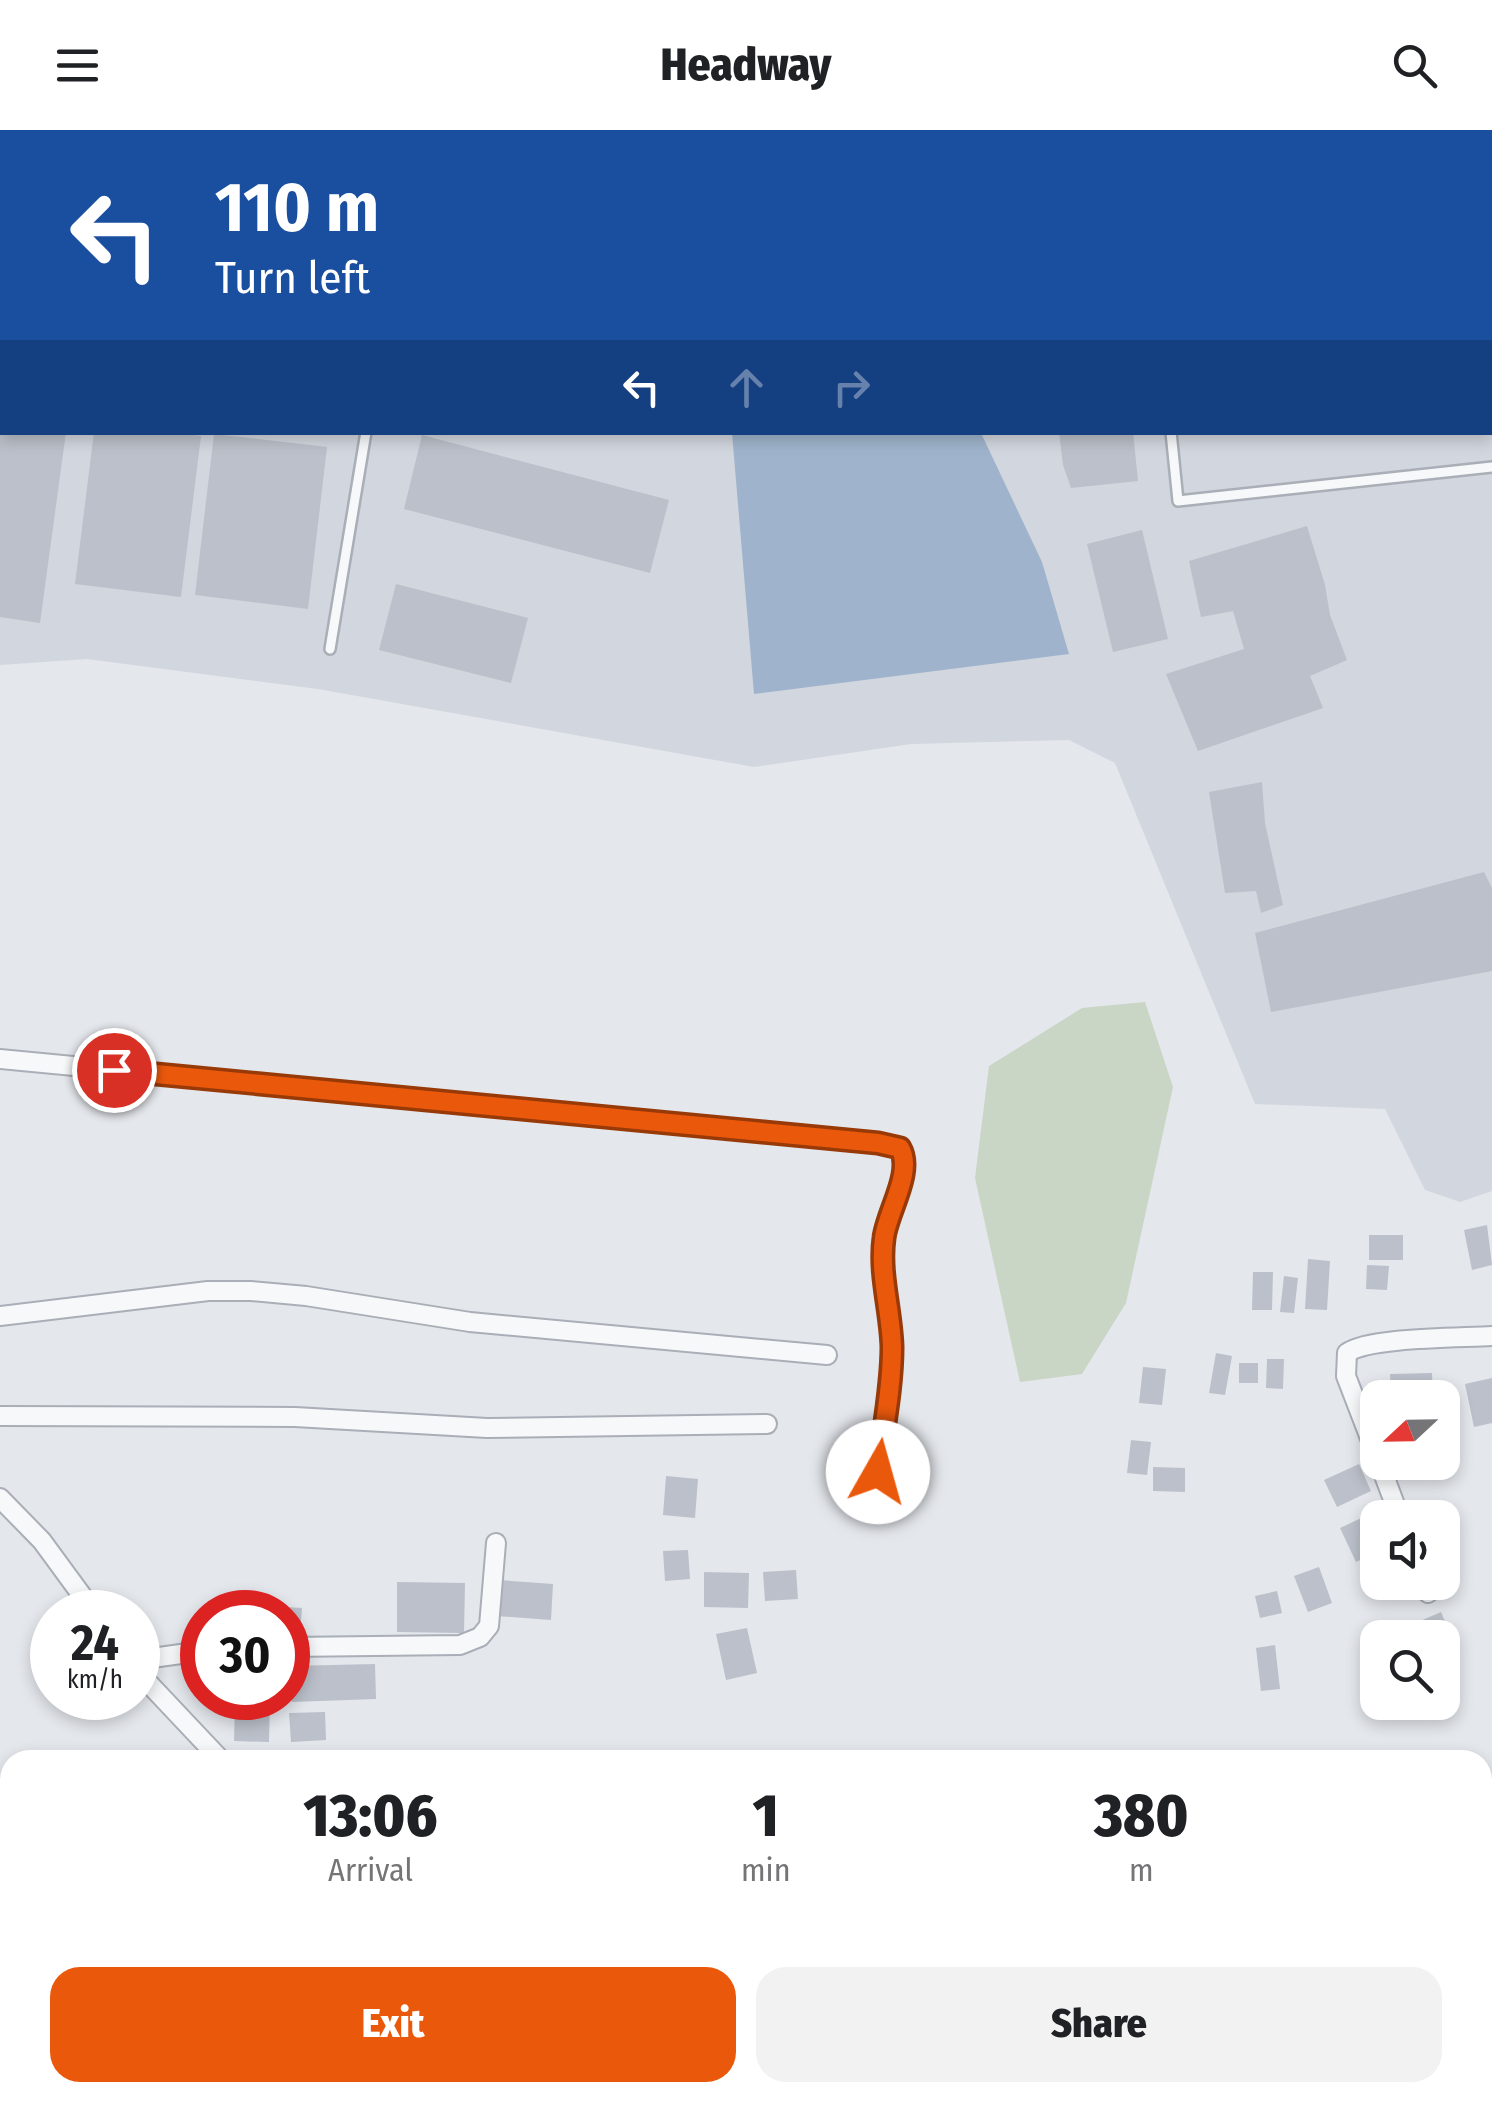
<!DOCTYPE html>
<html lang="en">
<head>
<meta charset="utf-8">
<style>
  body { margin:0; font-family:"Fira Sans Condensed",sans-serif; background:#f2f2f2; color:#202124; height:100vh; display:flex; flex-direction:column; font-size:38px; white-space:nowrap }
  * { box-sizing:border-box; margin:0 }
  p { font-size:32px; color:#757577 }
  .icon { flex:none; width:55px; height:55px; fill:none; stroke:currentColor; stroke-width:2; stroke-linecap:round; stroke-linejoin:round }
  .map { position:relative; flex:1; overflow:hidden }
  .panel { position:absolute; left:0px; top:1620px; width:1492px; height:352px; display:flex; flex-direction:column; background:#fff; border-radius:30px 30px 0 0; box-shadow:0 5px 15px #0003 }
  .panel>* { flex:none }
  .hud { position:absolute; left:0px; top:0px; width:1492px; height:305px; box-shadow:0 5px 15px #0003; background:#1a4fa0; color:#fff; overflow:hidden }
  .needle { width:65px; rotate:248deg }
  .controls { position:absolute; left:1360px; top:1250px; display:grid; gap:20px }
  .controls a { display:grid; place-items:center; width:100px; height:100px; border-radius:20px; background:#fff; box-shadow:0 5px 15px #0003; font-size:50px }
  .speed { position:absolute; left:30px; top:1460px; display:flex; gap:20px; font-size:50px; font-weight:700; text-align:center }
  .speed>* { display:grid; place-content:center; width:130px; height:130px; border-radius:50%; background:#fff; box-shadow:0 5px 15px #0003; line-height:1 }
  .speed small { font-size:25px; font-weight:400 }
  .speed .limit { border:15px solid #d22; background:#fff; color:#111 }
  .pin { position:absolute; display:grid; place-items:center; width:85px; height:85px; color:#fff; margin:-42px; border:5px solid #fff; border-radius:50%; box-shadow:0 2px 10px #0007 }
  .me { position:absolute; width:110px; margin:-55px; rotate:7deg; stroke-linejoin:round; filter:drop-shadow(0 0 8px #0008) }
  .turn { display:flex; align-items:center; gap:35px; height:210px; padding:0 50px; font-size:45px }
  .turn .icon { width:130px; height:130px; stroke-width:2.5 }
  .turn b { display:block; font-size:70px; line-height:85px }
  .lanes { display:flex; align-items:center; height:95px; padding:0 50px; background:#0003; justify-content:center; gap:50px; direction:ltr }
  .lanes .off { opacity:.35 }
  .eta { display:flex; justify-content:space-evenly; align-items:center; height:170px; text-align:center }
  .eta b { font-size:60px; font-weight:800; line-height:70px }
  .cta { display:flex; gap:20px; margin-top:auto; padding:20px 50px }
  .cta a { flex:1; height:115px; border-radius:30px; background:#ea580c; color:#fff; font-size:40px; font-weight:800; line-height:115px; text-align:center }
  .cta a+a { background:#f2f2f2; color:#202124 }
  header { display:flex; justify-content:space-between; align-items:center; height:130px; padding:0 50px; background:#fff; font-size:45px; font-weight:800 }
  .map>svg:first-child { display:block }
</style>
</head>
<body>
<header><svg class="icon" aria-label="menu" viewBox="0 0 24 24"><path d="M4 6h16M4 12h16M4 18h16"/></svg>Headway<svg class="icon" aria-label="search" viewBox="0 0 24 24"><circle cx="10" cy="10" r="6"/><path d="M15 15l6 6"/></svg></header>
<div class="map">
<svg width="1492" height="1972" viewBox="0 0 1492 1972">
  <rect width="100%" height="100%" fill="#e4e7ec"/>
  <path fill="#d2d6de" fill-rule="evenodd" d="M0,0H1492V1061L1460,1072L1425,1060L1385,979L1255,974L1115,633L1069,610L911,614L754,637L318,559L87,529L0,535ZM2,2H1490V302H2Z"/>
  <path fill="#c9d6c5" d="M1145,872L1173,957L1126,1173L1082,1244L1020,1252L975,1048L989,936L1082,878Z"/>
  <path fill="#9fb4cc" d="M0,0H415L2,2V48Z
    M732,303H981L1042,432L1069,524L754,564Z"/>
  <path fill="#bbc0ca" d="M0,302H66L40,493L0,487Z
    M94,302H173L201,306L181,467L75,454Z
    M1059,302H1133L1138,351L1071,358L1063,335Z
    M214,304L327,317L308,479L195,465Z
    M422,305L669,370L650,443L404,379Z
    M1307,396L1325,455L1330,485L1347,530L1310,546L1323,578L1198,621L1166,544L1244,519L1233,481L1201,487L1189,431Z
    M1142,400L1168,509L1113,522L1087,414Z
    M396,454L528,488L511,553L379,520Z
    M1262,652L1265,693L1283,775L1261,783L1256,761L1225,763L1209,662Z
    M1484,742L1492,758V841L1271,882L1255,803Z
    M1487,1095L1492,1135L1472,1140L1464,1100Z
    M1369,1105H1403V1130H1369Z
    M1308,1129L1330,1131L1327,1180L1305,1179Z
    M1367,1135L1389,1136L1387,1160L1366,1159Z
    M1253,1142H1273L1272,1180H1252Z
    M1284,1146L1298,1148L1294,1183L1280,1182Z
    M1216,1223L1232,1226L1225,1265L1209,1263Z
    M1267,1229H1284L1283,1259L1266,1258Z
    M1239,1233H1258V1253H1239Z
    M1143,1237L1166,1239L1162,1275L1139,1273Z
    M1432,1243L1433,1268H1391L1390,1244Z
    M1492,1248V1293L1474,1297L1465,1254Z
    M1131,1310L1151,1312L1147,1345L1127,1343Z
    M1359,1334L1371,1361L1337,1377L1324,1350Z
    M1153,1337L1185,1338V1362L1153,1361Z
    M666,1346L698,1349L695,1388L663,1385Z
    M1372,1383L1378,1394V1422L1356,1432L1340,1398Z
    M688,1420L690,1449L665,1451L663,1421Z
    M1319,1437L1332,1473L1308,1482L1294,1446Z
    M796,1440L798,1469L765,1471L763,1442Z
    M704,1442L749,1443L748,1478L704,1477Z
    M499,1450L553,1454L551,1490L496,1486Z
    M397,1452L465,1453L464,1503L397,1502Z
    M1277,1461L1282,1483L1260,1488L1255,1466Z
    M286,1477L302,1478L300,1505L288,1504Z
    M1441,1482L1460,1527L1442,1534V1508H1417L1411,1495Z
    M1380,1497L1384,1508H1378L1377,1546L1361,1505Z
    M747,1498L757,1543L726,1550L716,1504Z
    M1275,1515L1280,1559L1261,1561L1256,1518Z
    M375,1534L376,1569L292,1572L288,1536Z
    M235,1568H270L269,1612L234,1611Z
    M325,1582L326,1610L291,1612L289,1583Z
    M1492,1800V1835L1487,1836L1482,1803Z
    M890,1962H918L920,1972H873L872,1966Z
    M988,1962H1029L1033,1972H964Z"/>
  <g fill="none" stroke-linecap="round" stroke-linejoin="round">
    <defs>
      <path id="lane" d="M1141,0V2
        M438,2L439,0
        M0,151L2,152
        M1171,302L1178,371L1492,337
        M330,519L366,302"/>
      <path id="street" d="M0,929L878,1013L900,1018C912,1039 886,1090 883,1116C879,1149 892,1183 892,1217C892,1258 883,1301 878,1342
        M0,1186L208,1161H251L306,1166L470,1192L827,1225
        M0,1286L295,1287L487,1298L767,1294
        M1378,1329L1346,1246L1347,1223C1368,1207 1461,1208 1492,1206
        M1379,1332L1400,1388
        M0,1368L42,1411L94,1482
        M1424,1452L1428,1463
        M288,1517L460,1515L480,1507L489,1496L496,1413
        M138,1530L202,1521
        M138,1542L221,1630
        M940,1962L942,1972
        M452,1972L469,1962"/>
    </defs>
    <use href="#lane" stroke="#a9aeb7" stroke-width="14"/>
    <use href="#street" stroke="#a9aeb7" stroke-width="22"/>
    <path stroke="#c2c5cb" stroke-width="4" stroke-dasharray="8 8" stroke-linecap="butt" d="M1372,2V0"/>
    <use href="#lane" stroke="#f7f8fa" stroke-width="9"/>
    <use href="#street" stroke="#f7f8fa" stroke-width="18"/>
  </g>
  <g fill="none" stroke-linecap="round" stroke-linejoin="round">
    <defs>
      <path id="route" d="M114,940L878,1013L900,1018C914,1042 887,1082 884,1108C879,1144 891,1180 892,1217C892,1258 883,1301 878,1342"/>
    </defs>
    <use href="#route" stroke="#983908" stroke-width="25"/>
    <use href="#route" stroke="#ea580c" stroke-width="18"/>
  </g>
</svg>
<div class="controls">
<a><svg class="needle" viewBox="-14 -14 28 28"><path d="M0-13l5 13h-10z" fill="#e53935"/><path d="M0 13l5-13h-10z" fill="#757577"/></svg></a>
<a><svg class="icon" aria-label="sound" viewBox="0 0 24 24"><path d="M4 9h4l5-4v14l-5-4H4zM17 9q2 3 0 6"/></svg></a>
<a><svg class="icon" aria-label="search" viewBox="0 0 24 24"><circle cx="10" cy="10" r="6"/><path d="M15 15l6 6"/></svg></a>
</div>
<div class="speed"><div>24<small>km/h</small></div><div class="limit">30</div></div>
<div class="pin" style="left:114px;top:940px;background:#d93025"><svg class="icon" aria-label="arrive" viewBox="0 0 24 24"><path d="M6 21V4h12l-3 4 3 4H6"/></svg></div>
<svg class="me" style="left:878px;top:1342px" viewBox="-20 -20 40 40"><circle r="19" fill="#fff"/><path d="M0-13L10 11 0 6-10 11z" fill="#ea580c"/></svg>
<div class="hud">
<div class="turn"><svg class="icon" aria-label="left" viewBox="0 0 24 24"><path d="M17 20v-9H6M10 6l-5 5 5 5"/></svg><div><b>110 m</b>Turn left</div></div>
<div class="lanes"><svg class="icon" aria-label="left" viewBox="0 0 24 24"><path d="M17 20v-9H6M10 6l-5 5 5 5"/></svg><svg class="icon off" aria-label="ahead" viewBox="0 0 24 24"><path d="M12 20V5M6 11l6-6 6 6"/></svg><svg class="icon off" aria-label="right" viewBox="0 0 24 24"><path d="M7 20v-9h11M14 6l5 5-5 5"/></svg></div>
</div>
<section class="panel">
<div class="eta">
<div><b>13:06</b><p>Arrival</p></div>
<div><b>1</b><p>min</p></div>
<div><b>380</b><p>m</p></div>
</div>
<div class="cta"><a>Exit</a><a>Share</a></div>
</section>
</div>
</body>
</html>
